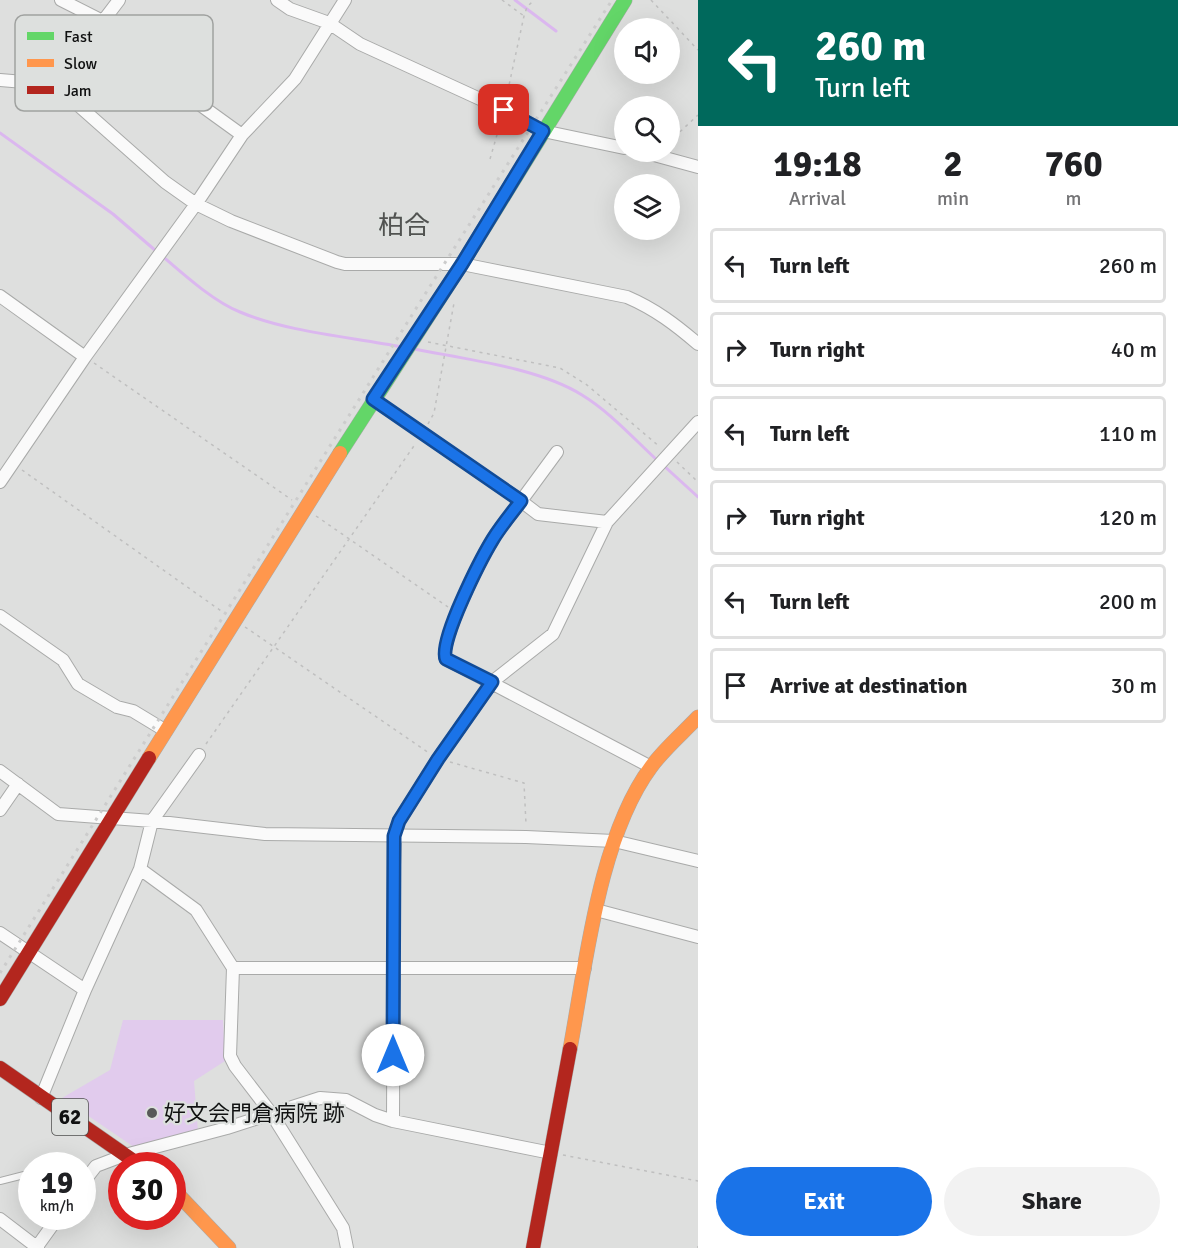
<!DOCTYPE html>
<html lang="en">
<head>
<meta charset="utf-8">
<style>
  body { margin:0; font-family:Signika,"Noto Sans JP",sans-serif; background:#f2f2f2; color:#202124; height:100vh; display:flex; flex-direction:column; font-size:22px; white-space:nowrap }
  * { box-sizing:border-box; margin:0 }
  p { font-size:20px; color:#757577 }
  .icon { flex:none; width:33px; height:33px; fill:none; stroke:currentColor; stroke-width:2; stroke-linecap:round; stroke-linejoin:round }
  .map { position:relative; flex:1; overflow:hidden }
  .panel { display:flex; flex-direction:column; background:#fff; width:480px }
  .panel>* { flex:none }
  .hud { background:#00695c; color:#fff; overflow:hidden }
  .buttons { position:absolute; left:614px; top:18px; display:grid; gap:12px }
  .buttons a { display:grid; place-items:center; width:66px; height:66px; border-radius:50%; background:#fff; box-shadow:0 6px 24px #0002; font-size:30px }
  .speed { position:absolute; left:18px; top:1152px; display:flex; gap:12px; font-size:30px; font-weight:700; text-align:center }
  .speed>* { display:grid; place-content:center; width:78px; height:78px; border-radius:50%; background:#fff; box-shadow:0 6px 24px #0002; line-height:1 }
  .speed small { font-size:15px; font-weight:400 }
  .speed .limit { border:9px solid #d22; background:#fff; color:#111 }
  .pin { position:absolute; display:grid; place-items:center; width:51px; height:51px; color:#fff; margin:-26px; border-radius:12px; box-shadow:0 3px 9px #0006 }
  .me { position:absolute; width:66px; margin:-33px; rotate:0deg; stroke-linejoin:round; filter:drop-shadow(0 0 4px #0008) }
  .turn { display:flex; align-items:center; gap:21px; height:126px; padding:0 18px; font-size:27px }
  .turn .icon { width:78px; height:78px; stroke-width:2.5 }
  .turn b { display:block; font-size:42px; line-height:51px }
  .eta { display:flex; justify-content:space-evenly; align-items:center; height:102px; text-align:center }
  .eta b { font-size:36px; font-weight:700; line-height:42px }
  .primary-button { display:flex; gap:12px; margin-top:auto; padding:12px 18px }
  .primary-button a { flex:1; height:69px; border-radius:36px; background:#1a73e8; color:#fff; font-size:24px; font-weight:700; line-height:69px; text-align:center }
  .primary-button a+a { background:#f2f2f2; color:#202124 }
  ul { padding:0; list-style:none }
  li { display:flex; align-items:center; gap:18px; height:75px; margin:0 12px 9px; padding:0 6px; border:3px solid #e0e0e0; border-radius:6px }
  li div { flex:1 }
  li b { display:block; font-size:22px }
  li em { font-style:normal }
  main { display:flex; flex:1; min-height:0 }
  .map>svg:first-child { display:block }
</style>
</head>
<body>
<main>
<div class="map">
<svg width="698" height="1248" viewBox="0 0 698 1248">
  <rect width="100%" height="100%" fill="#dedfde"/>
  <path fill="#e1cbed" d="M123,1020H223L225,1061L194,1081L198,1131L134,1147L62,1098L110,1070Z"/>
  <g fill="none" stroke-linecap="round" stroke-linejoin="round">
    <path stroke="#dbb7ef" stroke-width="3" d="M515,0L556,31
      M0,133L113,214L156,251
      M161,255C183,274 214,302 240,312C287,332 351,337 402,347
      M414,349C465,359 539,368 582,395C610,412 634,439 658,461
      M663,465L698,497"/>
    <defs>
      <path id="lane" d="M0,1181L24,1175L32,1176"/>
      <path id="street" d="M61,0L156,48L170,83L242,135
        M277,0L290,9L329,23L360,44L504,110L543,131L624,148
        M0,80L36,83L53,87L78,105L165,182L196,204L231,221L337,262L345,264H462L627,297C655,309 676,325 698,344
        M53,87L119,0
        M643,152L698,167
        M0,296L85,357
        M373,399L521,501L557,452
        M0,482L85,357L196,204L242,135L295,79L345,0
        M0,616L63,660L78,684L117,707L133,711L166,731
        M651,767L446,659C438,643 482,557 493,539C501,526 512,514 521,501L538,514L607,522L698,422
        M0,771L58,814L152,821L265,834L526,837L614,841L698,861
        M0,810L18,784
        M140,869L196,910L233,968L230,1056L235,1066L271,1113L343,1228L347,1248
        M596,910L698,937
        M0,933L85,990
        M233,968H585
        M41,1098L85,990L140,869L152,821L199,755
        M393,1121L394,865L395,836L399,821L438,759L492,682L553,634L607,522
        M82,1184L96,1166L125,1155L227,1128L320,1098L346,1100L375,1115L393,1121L551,1153
        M0,1219L38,1248
        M36,1248L59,1216"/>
      <path id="fast" d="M340,453L462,264L625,0"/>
      <path id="slow" d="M149,758L340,453
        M570,1049C586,964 599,837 651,767C664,749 683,733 698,717
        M172,1188L229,1248"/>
      <path id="jam" d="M0,999L149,758
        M0,1068L141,1166
        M533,1248L570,1049"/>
    </defs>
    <use href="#lane" stroke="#a9aaa9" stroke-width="8"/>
    <use href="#street" stroke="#a9aaa9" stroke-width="14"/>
    <use href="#fast" stroke="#a9aaa9" stroke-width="15"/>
    <use href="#slow" stroke="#a9aaa9" stroke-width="15"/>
    <use href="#jam" stroke="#a9aaa9" stroke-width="15"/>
    <path stroke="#bfbfbf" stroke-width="1.5" stroke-dasharray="3 4.5" stroke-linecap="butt" d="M502,0L524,16
      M651,0L698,50
      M506,99L524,16L527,7L534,0
      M669,142L698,115
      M490,159L501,121
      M428,342L560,368L587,385L660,447
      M94,363L292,500
      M428,424L434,413L454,303
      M677,462L698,482
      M22,470L224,613
      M316,516L448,607
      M245,627L429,753
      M206,744L416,443
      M450,762L524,783L526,824
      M563,1155L698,1181
      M698,1248V1246"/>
    <use href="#lane" stroke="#fafafa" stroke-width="6"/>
    <use href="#street" stroke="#fafafa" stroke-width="12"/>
    <use href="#fast" stroke="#63d668" stroke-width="14"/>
    <use href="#slow" stroke="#ff974d" stroke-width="14"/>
    <use href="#jam" stroke="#b3261e" stroke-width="14"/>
    <path stroke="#ccc" stroke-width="3" stroke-dasharray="3 6" stroke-linecap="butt" d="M0,973L427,291L612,0"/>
  </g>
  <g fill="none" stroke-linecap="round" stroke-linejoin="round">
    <defs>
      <path id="route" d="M393,1055L394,836L399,821L438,759L492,682L446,659C438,642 482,557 493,539C501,526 511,514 521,501L373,399L462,264L543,131L504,110"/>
    </defs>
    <use href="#route" stroke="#114b97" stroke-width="15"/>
    <use href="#route" stroke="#1a73e8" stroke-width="10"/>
  </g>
  <circle fill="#585959" stroke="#dde0de" stroke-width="2" cx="152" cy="1113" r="6"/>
  <g text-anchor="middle" stroke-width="4.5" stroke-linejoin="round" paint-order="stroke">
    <rect fill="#dde0de" stroke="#4e4f4e" stroke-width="1.5" x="52" y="1099" width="36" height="36" rx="4.5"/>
    <g font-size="21" font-weight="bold" fill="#101111">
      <text x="70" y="1124">62</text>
    </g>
    <g font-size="22" fill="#101111" stroke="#dde0de" text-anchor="start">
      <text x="164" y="1121">好文会門倉病院 跡</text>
    </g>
    <g font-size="26" fill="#515351" stroke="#dde0de">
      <text x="404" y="234">柏合</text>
    </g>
  </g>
  <rect x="15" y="15" width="198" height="96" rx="9" fill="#dde0de" stroke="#a0a2a0" stroke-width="1.5"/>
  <rect x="27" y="32" width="27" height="8" fill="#63d668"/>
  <rect x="27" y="59" width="27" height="8" fill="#ff974d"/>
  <rect x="27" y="86" width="27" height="8" fill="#b3261e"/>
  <g font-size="16" fill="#101111">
    <text x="64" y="42">Fast</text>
    <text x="64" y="69">Slow</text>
    <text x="64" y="96">Jam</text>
  </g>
</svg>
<div class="buttons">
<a><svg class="icon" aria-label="sound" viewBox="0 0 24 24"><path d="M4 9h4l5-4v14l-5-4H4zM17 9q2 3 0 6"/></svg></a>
<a><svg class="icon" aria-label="search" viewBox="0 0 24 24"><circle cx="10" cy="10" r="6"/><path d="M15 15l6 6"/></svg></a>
<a><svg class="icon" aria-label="layers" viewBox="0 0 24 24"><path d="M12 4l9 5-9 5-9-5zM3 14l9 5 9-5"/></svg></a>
</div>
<div class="speed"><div>19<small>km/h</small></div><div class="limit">30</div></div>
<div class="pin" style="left:504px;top:110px;background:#d93025"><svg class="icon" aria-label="arrive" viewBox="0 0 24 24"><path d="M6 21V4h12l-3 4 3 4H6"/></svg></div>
<svg class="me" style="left:393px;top:1055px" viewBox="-20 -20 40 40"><circle r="19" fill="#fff"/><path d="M0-13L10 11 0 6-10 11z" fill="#1a73e8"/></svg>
</div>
<section class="panel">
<div class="hud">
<div class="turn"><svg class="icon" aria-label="left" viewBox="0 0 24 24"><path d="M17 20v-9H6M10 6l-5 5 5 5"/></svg><div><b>260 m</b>Turn left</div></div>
</div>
<div class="eta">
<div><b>19:18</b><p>Arrival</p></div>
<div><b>2</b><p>min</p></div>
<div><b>760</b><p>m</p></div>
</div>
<ul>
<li><svg class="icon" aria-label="left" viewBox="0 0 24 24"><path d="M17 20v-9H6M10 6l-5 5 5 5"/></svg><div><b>Turn left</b></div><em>260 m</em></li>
<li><svg class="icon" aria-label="right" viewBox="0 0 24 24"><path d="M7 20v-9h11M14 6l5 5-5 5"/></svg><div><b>Turn right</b></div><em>40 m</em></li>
<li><svg class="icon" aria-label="left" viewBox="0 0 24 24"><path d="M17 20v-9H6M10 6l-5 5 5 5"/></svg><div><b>Turn left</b></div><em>110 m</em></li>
<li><svg class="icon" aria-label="right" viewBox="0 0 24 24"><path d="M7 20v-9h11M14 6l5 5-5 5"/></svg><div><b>Turn right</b></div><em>120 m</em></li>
<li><svg class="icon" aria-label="left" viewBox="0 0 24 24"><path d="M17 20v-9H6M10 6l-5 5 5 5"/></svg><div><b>Turn left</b></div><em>200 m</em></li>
<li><svg class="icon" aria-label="arrive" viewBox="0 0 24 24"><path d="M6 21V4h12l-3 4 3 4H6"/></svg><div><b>Arrive at destination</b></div><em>30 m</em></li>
</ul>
<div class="primary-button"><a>Exit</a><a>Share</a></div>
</section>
</main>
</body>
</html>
